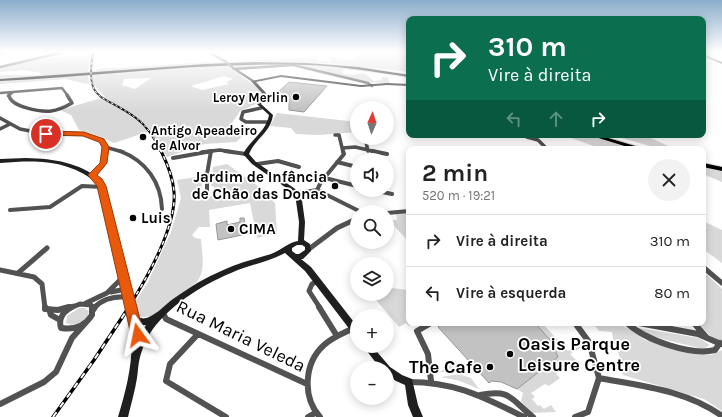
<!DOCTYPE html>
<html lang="pt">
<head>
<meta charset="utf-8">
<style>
  body { margin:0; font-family:Karla,sans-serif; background:#f2f2f2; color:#222; height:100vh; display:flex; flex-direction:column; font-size:15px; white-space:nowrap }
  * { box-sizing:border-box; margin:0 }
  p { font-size:13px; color:#767676 }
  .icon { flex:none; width:22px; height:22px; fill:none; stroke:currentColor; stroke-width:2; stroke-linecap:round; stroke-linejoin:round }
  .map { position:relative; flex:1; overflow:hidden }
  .drawer { position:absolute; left:406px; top:146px; width:300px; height:180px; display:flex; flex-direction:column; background:#fff; border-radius:8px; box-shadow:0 2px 10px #0003 }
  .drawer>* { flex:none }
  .top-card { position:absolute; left:406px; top:16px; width:300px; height:122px; border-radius:8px; box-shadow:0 2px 10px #0003; background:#0b6e4f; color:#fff; overflow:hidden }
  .needle { width:26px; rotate:3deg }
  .buttons { position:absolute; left:350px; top:101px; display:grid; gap:8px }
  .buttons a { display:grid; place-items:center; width:44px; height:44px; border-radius:50%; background:#fff; box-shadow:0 2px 10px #0003; font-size:20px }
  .pin { position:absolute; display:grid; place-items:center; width:34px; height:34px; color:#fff; margin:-17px; border:2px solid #fff; border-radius:50%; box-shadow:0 1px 4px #0007 }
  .me { position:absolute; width:44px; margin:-22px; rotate:348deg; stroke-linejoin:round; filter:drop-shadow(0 0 3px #0008) }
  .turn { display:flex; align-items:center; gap:14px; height:84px; padding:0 16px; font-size:18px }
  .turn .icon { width:52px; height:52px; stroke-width:2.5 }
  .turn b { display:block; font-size:28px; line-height:34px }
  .lanes { display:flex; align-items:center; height:38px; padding:0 16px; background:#0003; justify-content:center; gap:20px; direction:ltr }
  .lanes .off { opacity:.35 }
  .round { display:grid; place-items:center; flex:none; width:42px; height:42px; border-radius:21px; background:#f2f2f2 }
  .headline { display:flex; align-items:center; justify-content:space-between; height:68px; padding:0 16px }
  h1 { font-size:24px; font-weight:700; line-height:30px }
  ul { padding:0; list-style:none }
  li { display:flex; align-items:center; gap:12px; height:52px; padding:0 16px; border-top:1px solid #e0e0e0 }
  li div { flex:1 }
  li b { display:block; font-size:15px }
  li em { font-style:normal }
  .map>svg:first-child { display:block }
</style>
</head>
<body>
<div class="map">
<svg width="722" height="417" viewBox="0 0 722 417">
  <rect width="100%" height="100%" fill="#fff"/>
  <path fill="#d9d9d9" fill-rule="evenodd" d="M65,52L66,53L30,61L73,55H90L88,72L0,78V75H39L42,73L23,70L0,72V68L41,56Z
    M364,52H409V72L328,63L229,62L317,57V61H330L329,56C340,61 349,62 360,56L357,53Z
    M209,62L211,64L93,72L99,69Z
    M268,64L344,68L342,73L351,75L364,73L374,81L382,80V77H387L390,83L362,82L299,66L286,65L236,68L234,66Z
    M227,66L257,87L262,94L256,104L240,111L230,126L251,129L236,142L205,144L167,157L150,131L114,143L91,133L79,130L71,115L60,110L105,97L93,84V75ZM224,76L233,79L226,82L229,84L202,90L191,86ZM151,78L135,89L122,85L124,79Z
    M88,75L89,83L86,84L66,79L0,84V82Z
    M277,113L357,122V132L318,135L296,134L291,128L270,126Z
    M563,135H588L634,149H602Z
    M611,135H644L675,149H661Z
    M227,164L262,189L275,203L277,233L257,238L250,203L209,210L210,227H199L192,235L195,238L201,239C202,254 206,269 197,282L152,316L145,317L139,316L134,304L148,282L171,232L181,198L177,180L202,176L201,197L219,196L215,188L211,185L213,167Z
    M703,167L722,171V182L703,174Z
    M409,212V242L395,227L392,220H397L396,214Z
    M703,221L722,230V263L703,249Z
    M703,271L722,289V342L709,335L699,323H703Z
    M387,286L391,288L409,290V323H413L409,326L406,323L399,327L371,294H387Z
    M79,308H85L89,311C88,321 75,328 66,323L67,316Z
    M535,323H542L568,351L579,344L582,347L570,354L576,360L556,374L560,378L549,386L545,384L531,393L535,397L532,399L538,406L540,405L544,409L551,405L556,412L531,413L521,401L523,393L517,389L558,357L551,341Z
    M607,324L622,325L645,340L704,354L711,355L722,350V411L704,399L623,375L622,372L626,373L614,343L612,332L599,331L595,326Z
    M638,328L699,338L710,345L703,349L646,335Z
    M455,361L465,373L440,372Z
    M459,374L471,378L479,389L460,381L441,377Z"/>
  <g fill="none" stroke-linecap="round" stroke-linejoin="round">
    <path stroke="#a0a0a0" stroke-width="5.5" d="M0,52H3"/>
  </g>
  <path fill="#c2c2c2" stroke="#969696" d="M289,82L327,86L304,112L289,110V101L274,99L275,95Z
    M240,218H244L247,234L218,240L216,224L227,221V225L240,222Z
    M445,323H535L551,341L558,357L517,389L501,382L492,381L489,383L438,327Z"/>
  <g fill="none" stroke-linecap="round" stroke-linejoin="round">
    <defs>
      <path id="primary" d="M256,62L307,63L358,67L409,75V77C375,72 341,66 306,65C204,62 102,76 0,81V79L205,64Z
        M589,135H598L642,148L643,149H634Z
        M703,163L722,167V171L703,167Z"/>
    </defs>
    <use href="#primary" stroke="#dbdbdb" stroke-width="2"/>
    <path stroke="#525252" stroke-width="2.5" d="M209,52L226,62
      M0,67L64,52
      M233,68L253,81
      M234,69L293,65L368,83L372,86
      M0,93L62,88L68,96
      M8,96L13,92"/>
    <path stroke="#525252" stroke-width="3.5" d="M9,95C10,107 41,112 51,111C59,110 65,107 72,103L67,95
      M261,108L243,112L241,119L246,122H269
      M0,118L20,129L46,134H84L102,141L105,152
      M0,129L10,124
      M335,135H339L343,152
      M527,137L538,140L547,149
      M365,138L368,151
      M105,147L123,152
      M343,148L355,147L377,152
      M202,152L220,150L232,152"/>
    <path stroke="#525252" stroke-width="4" d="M120,151C146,161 161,182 162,209
      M225,151L246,154
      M372,151L387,154
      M173,158L212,151
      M337,162L357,167
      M257,164L278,161L299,167
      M92,175L103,165L105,151
      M325,178L357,186
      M317,190L361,212
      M373,190L392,194
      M298,193L317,190L321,182L344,154L343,151
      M207,196V174L211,151
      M10,210L50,207L82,186L102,187
      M387,213L409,211
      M352,221L357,219"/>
    <path stroke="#525252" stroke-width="5" d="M309,249L337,228L354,220
      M703,267L722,283
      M0,270L34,277L42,284L45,308
      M18,273L47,248
      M318,281L312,284L309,291L320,308
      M111,292L126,289
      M86,303L107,293L123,277
      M65,308L75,306
      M70,308L80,304L91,305L92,308
      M94,308C103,298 116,296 129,297"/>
    <path stroke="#525252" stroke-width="6" d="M45,307V309L58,310L69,307
      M72,307C63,312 58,318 61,328C74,330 85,326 92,315V307
      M319,307L337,336
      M49,309L51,315L60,320
      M93,310L95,307
      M163,313L166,319L307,384
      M431,323L417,331L428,354L431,381
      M575,323L589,342L599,378L588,412L575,417
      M627,323C645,340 691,356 715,350L720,343
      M639,323L698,334L721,344
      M694,323L706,337
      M198,334L170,364L166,381L226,417
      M599,378C642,386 686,390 722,416
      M409,382C456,382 483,397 524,417
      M480,395C512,389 510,399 533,417
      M0,404L44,382L56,372L72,338L88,320
      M308,417L315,413
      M320,417C302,397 304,363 324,345C333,337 344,333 354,328"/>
    <path fill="#1f1f1f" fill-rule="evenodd" d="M703,54L722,62V64L703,56Z
      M281,75L361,85L387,83L409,84V86L387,85L361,87L281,77L256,82L266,93L261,104L273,115C271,132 255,139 249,154L256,162L301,193L305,222L304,240L310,244L311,251L303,259H301L311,267L357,326V336L354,335L305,271L285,253C268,262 249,265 231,273C202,285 166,307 149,335C145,341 142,350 140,357C138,364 138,372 137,378C135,391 131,404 128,417H118C128,384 135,355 130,320L131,318C137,315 141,321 149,317C158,313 165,305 173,299C182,293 190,287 199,282C213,274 229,267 244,262C253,259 262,257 271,254C280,251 289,242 298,241L299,222L295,194L252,164L243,154C250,140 266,132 269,115L257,104L262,93L251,81ZM297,245H302L305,247V250L299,254H296L292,251V248ZM139,325H146L140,335Z
      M26,158C56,159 77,162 101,180L133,297L132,299L129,300L126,299L125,297L96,182C66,159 36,160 0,163V159Z
      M363,346H372L390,367L402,375L412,379L418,405L423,417H413L408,405L405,385L396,381L387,375V368H380Z"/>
    <use href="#primary" fill="#000" fill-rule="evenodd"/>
    <defs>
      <path id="rail-far2" d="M93,52C85,104 101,92 136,118C147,126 155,139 161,152"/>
      <path id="rail-far1" d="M128,308C146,280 177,226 174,192C173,178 167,163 161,151"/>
      <path id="rail" d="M53,417L94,360L129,307"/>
    </defs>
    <use href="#rail-far2" stroke="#000" stroke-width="2"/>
    <use href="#rail-far1" stroke="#000" stroke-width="3"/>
    <use href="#rail" stroke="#000" stroke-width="3.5"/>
    <use href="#rail-far2" stroke="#fff" stroke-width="1" stroke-dasharray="2.5" stroke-linecap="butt"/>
    <use href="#rail-far1" stroke="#fff" stroke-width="1.5" stroke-dasharray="4" stroke-linecap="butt"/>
    <use href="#rail" stroke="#fff" stroke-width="2" stroke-dasharray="6" stroke-linecap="butt"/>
    <path stroke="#525252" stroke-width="2.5" d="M226,62L232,67"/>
    <path stroke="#1f1f1f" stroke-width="7" d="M129,297L131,308"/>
    <path stroke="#1f1f1f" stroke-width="8" d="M131,307L134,320"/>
  </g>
  <linearGradient id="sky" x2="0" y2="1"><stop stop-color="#8baccb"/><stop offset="0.47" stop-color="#fff"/><stop offset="1" stop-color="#fff" stop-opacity="0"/></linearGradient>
  <rect width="722" height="110" fill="url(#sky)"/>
  <path fill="#ea580c" stroke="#983908" d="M46,131L84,132L104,139L109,147L107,163L97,175L102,179L106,186L144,335L142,339L138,341L133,339L131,335L97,186L88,175L100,163L102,147L99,142L83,136L44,135L43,134Z"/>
  <g fill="#000" stroke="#fff" stroke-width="1.5">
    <circle cx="296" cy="97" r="4"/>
    <circle cx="143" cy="137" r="4"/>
    <circle cx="335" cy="186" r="4"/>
    <circle cx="133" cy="218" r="4"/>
    <circle cx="231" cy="229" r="4"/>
    <circle cx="510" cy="354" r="4"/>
    <circle cx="490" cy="367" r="4"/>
  </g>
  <g text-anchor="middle" stroke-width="3.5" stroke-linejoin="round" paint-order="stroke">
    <g font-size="13" font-weight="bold" fill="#000" stroke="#fff" text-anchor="end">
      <text x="288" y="102">Leroy Merlin</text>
      <text x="151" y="135" text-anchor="start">Antigo Apeadeiro<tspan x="151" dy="15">de Alvor</tspan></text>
    </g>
    <g font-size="15" font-weight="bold" fill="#000" stroke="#fff" text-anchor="start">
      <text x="327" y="182" text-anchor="end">Jardim de Infância<tspan x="327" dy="17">de Chão das Donas</tspan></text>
      <text x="141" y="223">Luis</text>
      <text x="239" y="234">CIMA</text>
    </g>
    <g font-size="18" fill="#000" stroke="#fff">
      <text transform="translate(241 336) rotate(26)" y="6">Rua Maria Veleda</text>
    </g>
    <g font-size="18" font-weight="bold" fill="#000" stroke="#fff" text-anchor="start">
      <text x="518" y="350">Oasis Parque<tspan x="518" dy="21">Leisure Centre</tspan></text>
      <text x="482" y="373" text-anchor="end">The Cafe</text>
    </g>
  </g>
</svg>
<div class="buttons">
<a><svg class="needle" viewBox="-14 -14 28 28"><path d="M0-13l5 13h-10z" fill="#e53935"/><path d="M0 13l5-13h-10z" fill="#767676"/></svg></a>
<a><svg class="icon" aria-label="sound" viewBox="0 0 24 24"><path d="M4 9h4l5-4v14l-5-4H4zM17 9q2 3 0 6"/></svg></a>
<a><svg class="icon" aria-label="search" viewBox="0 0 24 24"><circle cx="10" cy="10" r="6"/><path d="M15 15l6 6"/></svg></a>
<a><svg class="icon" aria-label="layers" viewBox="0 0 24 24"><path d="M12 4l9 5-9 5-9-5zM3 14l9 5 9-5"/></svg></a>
<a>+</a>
<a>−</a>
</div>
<div class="pin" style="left:46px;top:134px;background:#d93025"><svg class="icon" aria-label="arrive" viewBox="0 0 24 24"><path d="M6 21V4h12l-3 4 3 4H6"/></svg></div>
<svg class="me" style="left:138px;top:335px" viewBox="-20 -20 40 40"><path d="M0-17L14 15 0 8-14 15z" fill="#ea580c" stroke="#fff" stroke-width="4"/></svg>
<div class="top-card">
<div class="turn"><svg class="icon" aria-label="right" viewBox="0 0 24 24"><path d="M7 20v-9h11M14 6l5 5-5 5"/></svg><div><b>310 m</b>Vire à direita</div></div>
<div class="lanes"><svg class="icon off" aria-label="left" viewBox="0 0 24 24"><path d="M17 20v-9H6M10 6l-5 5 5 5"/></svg><svg class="icon off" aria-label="ahead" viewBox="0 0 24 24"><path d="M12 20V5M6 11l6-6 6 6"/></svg><svg class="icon" aria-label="right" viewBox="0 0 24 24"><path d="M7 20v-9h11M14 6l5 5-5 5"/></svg></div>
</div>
<section class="drawer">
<div class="headline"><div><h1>2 min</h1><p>520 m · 19:21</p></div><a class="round"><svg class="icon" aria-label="close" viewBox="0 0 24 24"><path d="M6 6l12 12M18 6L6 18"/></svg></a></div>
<ul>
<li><svg class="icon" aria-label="right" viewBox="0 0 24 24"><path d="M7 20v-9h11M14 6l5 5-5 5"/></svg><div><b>Vire à direita</b></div><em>310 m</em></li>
<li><svg class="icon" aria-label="left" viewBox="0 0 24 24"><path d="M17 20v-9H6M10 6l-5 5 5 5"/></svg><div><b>Vire à esquerda</b></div><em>80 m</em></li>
</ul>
</section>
</div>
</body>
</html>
